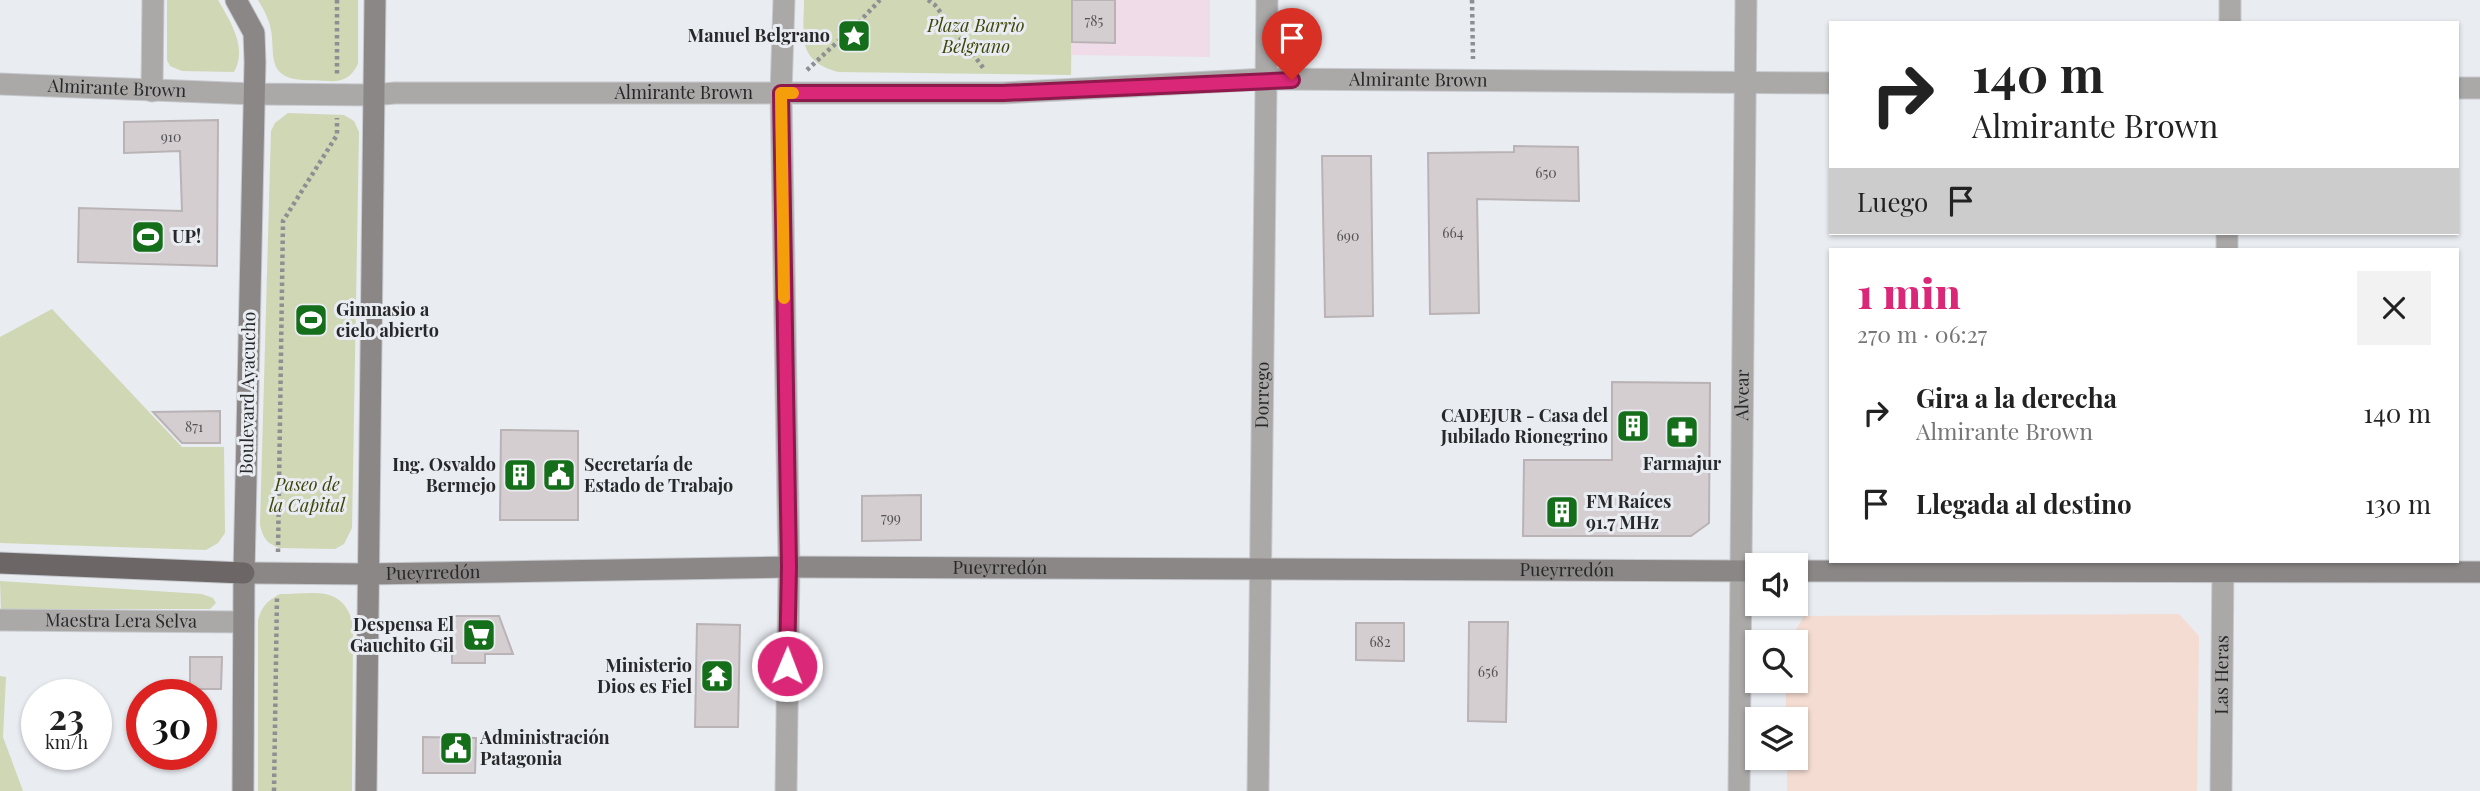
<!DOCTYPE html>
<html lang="es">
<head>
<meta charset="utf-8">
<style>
  body { margin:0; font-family:"Playfair Display",serif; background:#f2f2f2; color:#222; height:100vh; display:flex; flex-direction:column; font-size:26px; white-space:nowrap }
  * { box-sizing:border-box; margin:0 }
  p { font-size:23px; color:#767676 }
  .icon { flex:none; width:38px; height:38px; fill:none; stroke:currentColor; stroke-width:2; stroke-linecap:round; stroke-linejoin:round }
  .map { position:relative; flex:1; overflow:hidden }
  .side { position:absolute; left:1829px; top:248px; width:630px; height:315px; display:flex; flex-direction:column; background:#fff; border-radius:0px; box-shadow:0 2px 5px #0004 }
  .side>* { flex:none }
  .hud { position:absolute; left:1829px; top:21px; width:630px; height:214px; border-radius:0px; box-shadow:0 2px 5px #0004; background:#fff; color:#222; overflow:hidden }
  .buttons { position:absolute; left:1745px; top:553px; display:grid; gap:14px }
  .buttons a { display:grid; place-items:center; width:63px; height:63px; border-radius:0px; background:#fff; box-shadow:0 2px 5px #0004; font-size:35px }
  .speed { position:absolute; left:21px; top:679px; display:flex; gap:14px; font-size:35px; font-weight:700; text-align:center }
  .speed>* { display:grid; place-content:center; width:91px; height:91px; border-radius:50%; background:#fff; box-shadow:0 2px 5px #0004; line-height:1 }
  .speed small { font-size:18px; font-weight:400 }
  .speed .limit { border:10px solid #d22; background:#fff; color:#111 }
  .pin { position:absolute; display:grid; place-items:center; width:60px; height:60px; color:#fff; margin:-72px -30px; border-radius:50% 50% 50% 0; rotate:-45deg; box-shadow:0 0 7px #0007 }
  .pin .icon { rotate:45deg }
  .me { position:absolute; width:77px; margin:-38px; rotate:1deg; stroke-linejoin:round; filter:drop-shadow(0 0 5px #0008) }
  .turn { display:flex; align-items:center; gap:24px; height:147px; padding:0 28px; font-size:32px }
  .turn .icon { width:91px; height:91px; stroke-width:2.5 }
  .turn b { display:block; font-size:49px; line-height:60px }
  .then { display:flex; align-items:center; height:66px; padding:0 28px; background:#0003; gap:14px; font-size:26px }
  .round { display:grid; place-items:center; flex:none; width:74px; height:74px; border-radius:0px; background:#f2f2f2 }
  .head { display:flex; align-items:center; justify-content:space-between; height:119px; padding:0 28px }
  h1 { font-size:42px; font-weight:800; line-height:52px; color:#db2777 }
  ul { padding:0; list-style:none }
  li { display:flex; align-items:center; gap:21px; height:91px; padding:0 28px }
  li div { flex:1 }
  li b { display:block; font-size:26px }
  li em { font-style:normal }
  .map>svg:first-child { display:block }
</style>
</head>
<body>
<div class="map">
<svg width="2480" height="791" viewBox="0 0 2480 791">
  <rect width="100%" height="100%" fill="#e9ecf1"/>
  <path fill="#f4dcd2" d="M2179,614L2199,636L2197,791H1787V758H1796V719H1786V681H1796V642H1789L1804,616Z"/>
  <path fill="#f0dbe9" d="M1072,0H1210V57L1072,55Z"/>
  <path fill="#cfd7b5" d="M167,0H218C230,21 248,48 234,72L182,71L170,66L167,60Z
    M258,0H358V64C351,78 343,82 327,81C317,80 305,81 294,79C267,73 275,51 271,30C269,19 264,10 258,0Z
    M804,0H1072L1071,75L838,72C796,60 804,37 804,0Z
    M288,113L344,115L354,121L359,132L352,528L344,544L335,549L280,548C267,544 263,538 260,525L271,131L275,123Z
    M52,309L182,447H224L225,533L218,543L206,550L0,543V337Z
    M0,581L202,594L213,598L216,603L210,609H1Z
    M280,594C313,594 343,584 353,624L352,791H258V620C262,606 267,601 280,594Z
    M0,676L6,677L3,737L23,791H0Z"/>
  <path fill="#d5ced1" stroke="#b9b3b5" stroke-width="2" d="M1072,0H1115V43L1072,42Z
    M218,120L217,266L78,262L79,208L182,211L180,151L124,153V122Z
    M1514,146L1578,147L1579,201L1477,199L1479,313L1430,314L1428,153L1514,152Z
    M1322,156H1371L1373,316L1325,317Z
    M1612,382L1710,383L1709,523L1691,536H1523L1524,460H1612Z
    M220,411V443H182L153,412Z
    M501,430L578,431V520H500Z
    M921,495V540L862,541V496Z
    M452,616H499L513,654H485V663H452Z
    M1469,622H1508L1506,722L1468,721Z
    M1356,623H1404V661L1356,660Z
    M697,624L740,625L738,727H695Z
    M190,657H222L221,689H190Z
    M423,737L476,738L475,773H423Z"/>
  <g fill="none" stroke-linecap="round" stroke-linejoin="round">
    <defs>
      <g id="minor">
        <path d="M784,0L781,93L789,567L786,791"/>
        <path d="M2230,23V0"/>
        <path id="s1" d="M0,84L255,94L372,95L395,93H1003L1266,79L1830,83"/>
        <path d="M2457,88H2480"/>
        <path d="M152,91L153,0"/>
        <path d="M2227,250V233"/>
        <path id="s2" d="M0,620L243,622"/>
        <path id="s3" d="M1258,791L1267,0"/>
        <path id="s4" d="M1739,791L1746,0"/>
        <path id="s5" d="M2221,791L2223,562"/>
      </g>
      <g id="secondary">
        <path d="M236,0L254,33L255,62L244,573L243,791"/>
        <path d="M1796,571L2480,572"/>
        <path id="s6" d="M244,573L368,574L789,567L1757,571"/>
        <path d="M366,791L375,0"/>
      </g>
      <path id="trunk" d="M0,563L244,573"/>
    </defs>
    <use href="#minor" stroke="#c6c9cd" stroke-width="23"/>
    <use href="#secondary" stroke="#c6c9cd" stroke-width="23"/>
    <use href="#trunk" stroke="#c6c9cd" stroke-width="23"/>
    <path stroke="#8d8f92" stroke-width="4.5" stroke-dasharray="3.5 3.5" stroke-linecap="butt" d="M337,0V74
      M928,0L935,5L985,70
      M1472,0L1473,59
      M807,70L859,22L880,0
      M278,552L283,221L337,135V118
      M274,791L277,596"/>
    <use href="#minor" stroke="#aba8a8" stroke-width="21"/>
    <use href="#secondary" stroke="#8c8787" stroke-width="21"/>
    <use href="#trunk" stroke="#6c6666" stroke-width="21"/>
  </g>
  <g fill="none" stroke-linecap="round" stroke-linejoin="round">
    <defs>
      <path id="route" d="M787,666L789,567L781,93H1003L1292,80"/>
    </defs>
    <use href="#route" stroke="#8e194d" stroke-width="18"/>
    <use href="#route" stroke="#db2777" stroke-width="12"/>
    <path stroke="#f59e0b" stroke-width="12" d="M784,298L781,93H793"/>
  </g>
  <defs>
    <symbol id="sight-square" viewBox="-11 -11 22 22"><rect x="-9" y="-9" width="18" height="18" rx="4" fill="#156e19" stroke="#e9ecf1"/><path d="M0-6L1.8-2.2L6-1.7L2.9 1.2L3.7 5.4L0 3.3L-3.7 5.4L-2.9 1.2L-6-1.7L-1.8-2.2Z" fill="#fff"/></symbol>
    <symbol id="stadium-square" viewBox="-11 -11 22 22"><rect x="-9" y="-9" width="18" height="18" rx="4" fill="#156e19" stroke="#e9ecf1"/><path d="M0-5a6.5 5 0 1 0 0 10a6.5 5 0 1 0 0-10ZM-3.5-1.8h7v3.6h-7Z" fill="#fff"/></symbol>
    <symbol id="building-square" viewBox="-11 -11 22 22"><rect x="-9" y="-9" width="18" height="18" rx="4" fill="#156e19" stroke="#e9ecf1"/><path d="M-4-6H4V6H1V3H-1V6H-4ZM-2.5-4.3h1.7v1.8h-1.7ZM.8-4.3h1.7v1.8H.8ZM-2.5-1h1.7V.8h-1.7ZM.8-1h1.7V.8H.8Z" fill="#fff"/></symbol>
    <symbol id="pharmacy-square" viewBox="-11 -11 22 22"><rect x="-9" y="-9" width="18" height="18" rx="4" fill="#156e19" stroke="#e9ecf1"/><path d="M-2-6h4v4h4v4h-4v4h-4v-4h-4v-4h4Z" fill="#fff"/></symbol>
    <symbol id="civic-square" viewBox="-11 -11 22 22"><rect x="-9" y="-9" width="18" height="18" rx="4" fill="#156e19" stroke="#e9ecf1"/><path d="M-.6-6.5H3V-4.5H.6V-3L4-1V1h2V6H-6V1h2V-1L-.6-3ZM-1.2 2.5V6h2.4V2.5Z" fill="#fff"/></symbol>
    <symbol id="supermarket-square" viewBox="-11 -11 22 22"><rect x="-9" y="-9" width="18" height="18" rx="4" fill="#156e19" stroke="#e9ecf1"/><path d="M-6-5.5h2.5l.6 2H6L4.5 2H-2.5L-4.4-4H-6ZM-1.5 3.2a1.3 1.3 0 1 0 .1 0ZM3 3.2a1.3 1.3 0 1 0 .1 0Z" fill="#fff"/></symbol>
    <symbol id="temple-square" viewBox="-11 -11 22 22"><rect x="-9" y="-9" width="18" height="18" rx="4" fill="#156e19" stroke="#e9ecf1"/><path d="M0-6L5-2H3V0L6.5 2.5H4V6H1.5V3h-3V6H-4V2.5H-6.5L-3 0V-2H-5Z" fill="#fff"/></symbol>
  </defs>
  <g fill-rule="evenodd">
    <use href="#sight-square" x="835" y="17" width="38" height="38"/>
    <use href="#stadium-square" x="129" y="218" width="38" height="38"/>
    <use href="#stadium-square" x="292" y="301" width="38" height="38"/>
    <use href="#building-square" x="1614" y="407" width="38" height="38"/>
    <use href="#pharmacy-square" x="1663" y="413" width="38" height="38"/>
    <use href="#building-square" x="501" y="456" width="38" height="38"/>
    <use href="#civic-square" x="540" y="456" width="38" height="38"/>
    <use href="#building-square" x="1543" y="493" width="38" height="38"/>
    <use href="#supermarket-square" x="460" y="616" width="38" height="38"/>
    <use href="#temple-square" x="698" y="657" width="38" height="38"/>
    <use href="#civic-square" x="437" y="729" width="38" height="38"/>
  </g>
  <g text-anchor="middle" stroke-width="6" stroke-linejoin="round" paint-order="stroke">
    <g font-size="14" fill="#525254">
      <text x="1094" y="26">785</text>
      <text x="171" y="142">910</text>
      <text x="1546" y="178">650</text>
      <text x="1453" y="238">664</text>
      <text x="1348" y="241">690</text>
      <text x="194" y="432">871</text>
      <text x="891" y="523">799</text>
      <text x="1380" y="647">682</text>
      <text x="1488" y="677">656</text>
    </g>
    <g font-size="18" font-style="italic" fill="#3c450a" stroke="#e9ecf1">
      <text x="976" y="32">Plaza Barrio<tspan x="976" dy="21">Belgrano</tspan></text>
      <text x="307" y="491">Paseo de<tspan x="307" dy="21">la Capital</tspan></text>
    </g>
    <g font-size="18" font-weight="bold" fill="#27282a" stroke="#e9ecf1" text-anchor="end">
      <text x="830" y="42">Manuel Belgrano</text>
      <text x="172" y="243" text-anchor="start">UP!</text>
      <text x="336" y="316" text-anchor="start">Gimnasio a<tspan x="336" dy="21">cielo abierto</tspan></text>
      <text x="1608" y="422">CADEJUR - Casa del<tspan x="1608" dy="21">Jubilado Rionegrino</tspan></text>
      <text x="1682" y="470" text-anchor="middle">Farmajur</text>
      <text x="496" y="471">Ing. Osvaldo<tspan x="496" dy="21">Bermejo</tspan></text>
      <text x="584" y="471" text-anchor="start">Secretaría de<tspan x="584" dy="21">Estado de Trabajo</tspan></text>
      <text x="1586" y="508" text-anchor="start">FM Raíces<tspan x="1586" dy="21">91.7 MHz</tspan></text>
      <text x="454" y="631">Despensa El<tspan x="454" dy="21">Gauchito Gil</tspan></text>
      <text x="692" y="672">Ministerio<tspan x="692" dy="21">Dios es Fiel</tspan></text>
      <text x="480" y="744" text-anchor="start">Administración<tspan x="480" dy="21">Patagonia</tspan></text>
    </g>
    <g font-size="18" fill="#27282a" stroke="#e9ecf1">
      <text dy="6" stroke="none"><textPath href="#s1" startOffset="1419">Almirante Brown</textPath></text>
      <text dy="6" stroke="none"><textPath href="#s1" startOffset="117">Almirante Brown</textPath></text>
      <text dy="6" stroke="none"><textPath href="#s1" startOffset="684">Almirante Brown</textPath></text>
      <text transform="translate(248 393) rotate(-89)" y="6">Boulevard Ayacucho</text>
      <text dy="6" stroke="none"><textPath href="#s3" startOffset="396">Dorrego</textPath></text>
      <text dy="6" stroke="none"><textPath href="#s4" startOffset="396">Alvear</textPath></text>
      <text dy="6" stroke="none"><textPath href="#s6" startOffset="756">Pueyrredón</textPath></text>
      <text dy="6" stroke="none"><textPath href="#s6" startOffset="1323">Pueyrredón</textPath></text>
      <text dy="6" stroke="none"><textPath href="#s6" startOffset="189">Pueyrredón</textPath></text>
      <text dy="6" stroke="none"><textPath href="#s2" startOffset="121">Maestra Lera Selva</textPath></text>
      <text dy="6" stroke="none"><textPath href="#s5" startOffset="116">Las Heras</textPath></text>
    </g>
  </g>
</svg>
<div class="buttons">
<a><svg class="icon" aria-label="sound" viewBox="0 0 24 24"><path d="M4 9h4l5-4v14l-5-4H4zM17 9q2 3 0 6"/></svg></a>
<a><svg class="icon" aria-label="search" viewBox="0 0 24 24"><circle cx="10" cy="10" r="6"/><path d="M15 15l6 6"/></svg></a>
<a><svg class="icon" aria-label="layers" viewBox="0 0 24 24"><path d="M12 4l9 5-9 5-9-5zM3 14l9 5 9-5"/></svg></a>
</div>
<div class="speed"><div>23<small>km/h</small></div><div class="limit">30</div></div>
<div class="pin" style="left:1292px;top:80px;background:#d93025"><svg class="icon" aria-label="arrive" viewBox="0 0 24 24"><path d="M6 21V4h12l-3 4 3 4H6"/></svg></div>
<svg class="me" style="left:787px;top:666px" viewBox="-20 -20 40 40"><circle r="17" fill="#db2777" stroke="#fff" stroke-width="3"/><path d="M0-11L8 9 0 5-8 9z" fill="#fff"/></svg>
<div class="hud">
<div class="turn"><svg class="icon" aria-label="right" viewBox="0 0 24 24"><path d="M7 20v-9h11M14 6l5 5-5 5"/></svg><div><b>140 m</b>Almirante Brown</div></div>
<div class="then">Luego<svg class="icon" aria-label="arrive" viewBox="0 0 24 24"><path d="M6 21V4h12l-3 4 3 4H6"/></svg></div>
</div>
<section class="side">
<div class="head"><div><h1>1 min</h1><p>270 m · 06:27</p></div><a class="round"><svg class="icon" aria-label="close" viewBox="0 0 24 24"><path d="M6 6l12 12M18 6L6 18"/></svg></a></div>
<ul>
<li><svg class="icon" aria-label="right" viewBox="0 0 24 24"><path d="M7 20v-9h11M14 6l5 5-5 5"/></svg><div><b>Gira a la derecha</b><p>Almirante Brown</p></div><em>140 m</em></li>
<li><svg class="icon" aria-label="arrive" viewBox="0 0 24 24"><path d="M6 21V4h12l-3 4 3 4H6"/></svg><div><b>Llegada al destino</b></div><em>130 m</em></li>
</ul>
</section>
</div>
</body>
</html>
